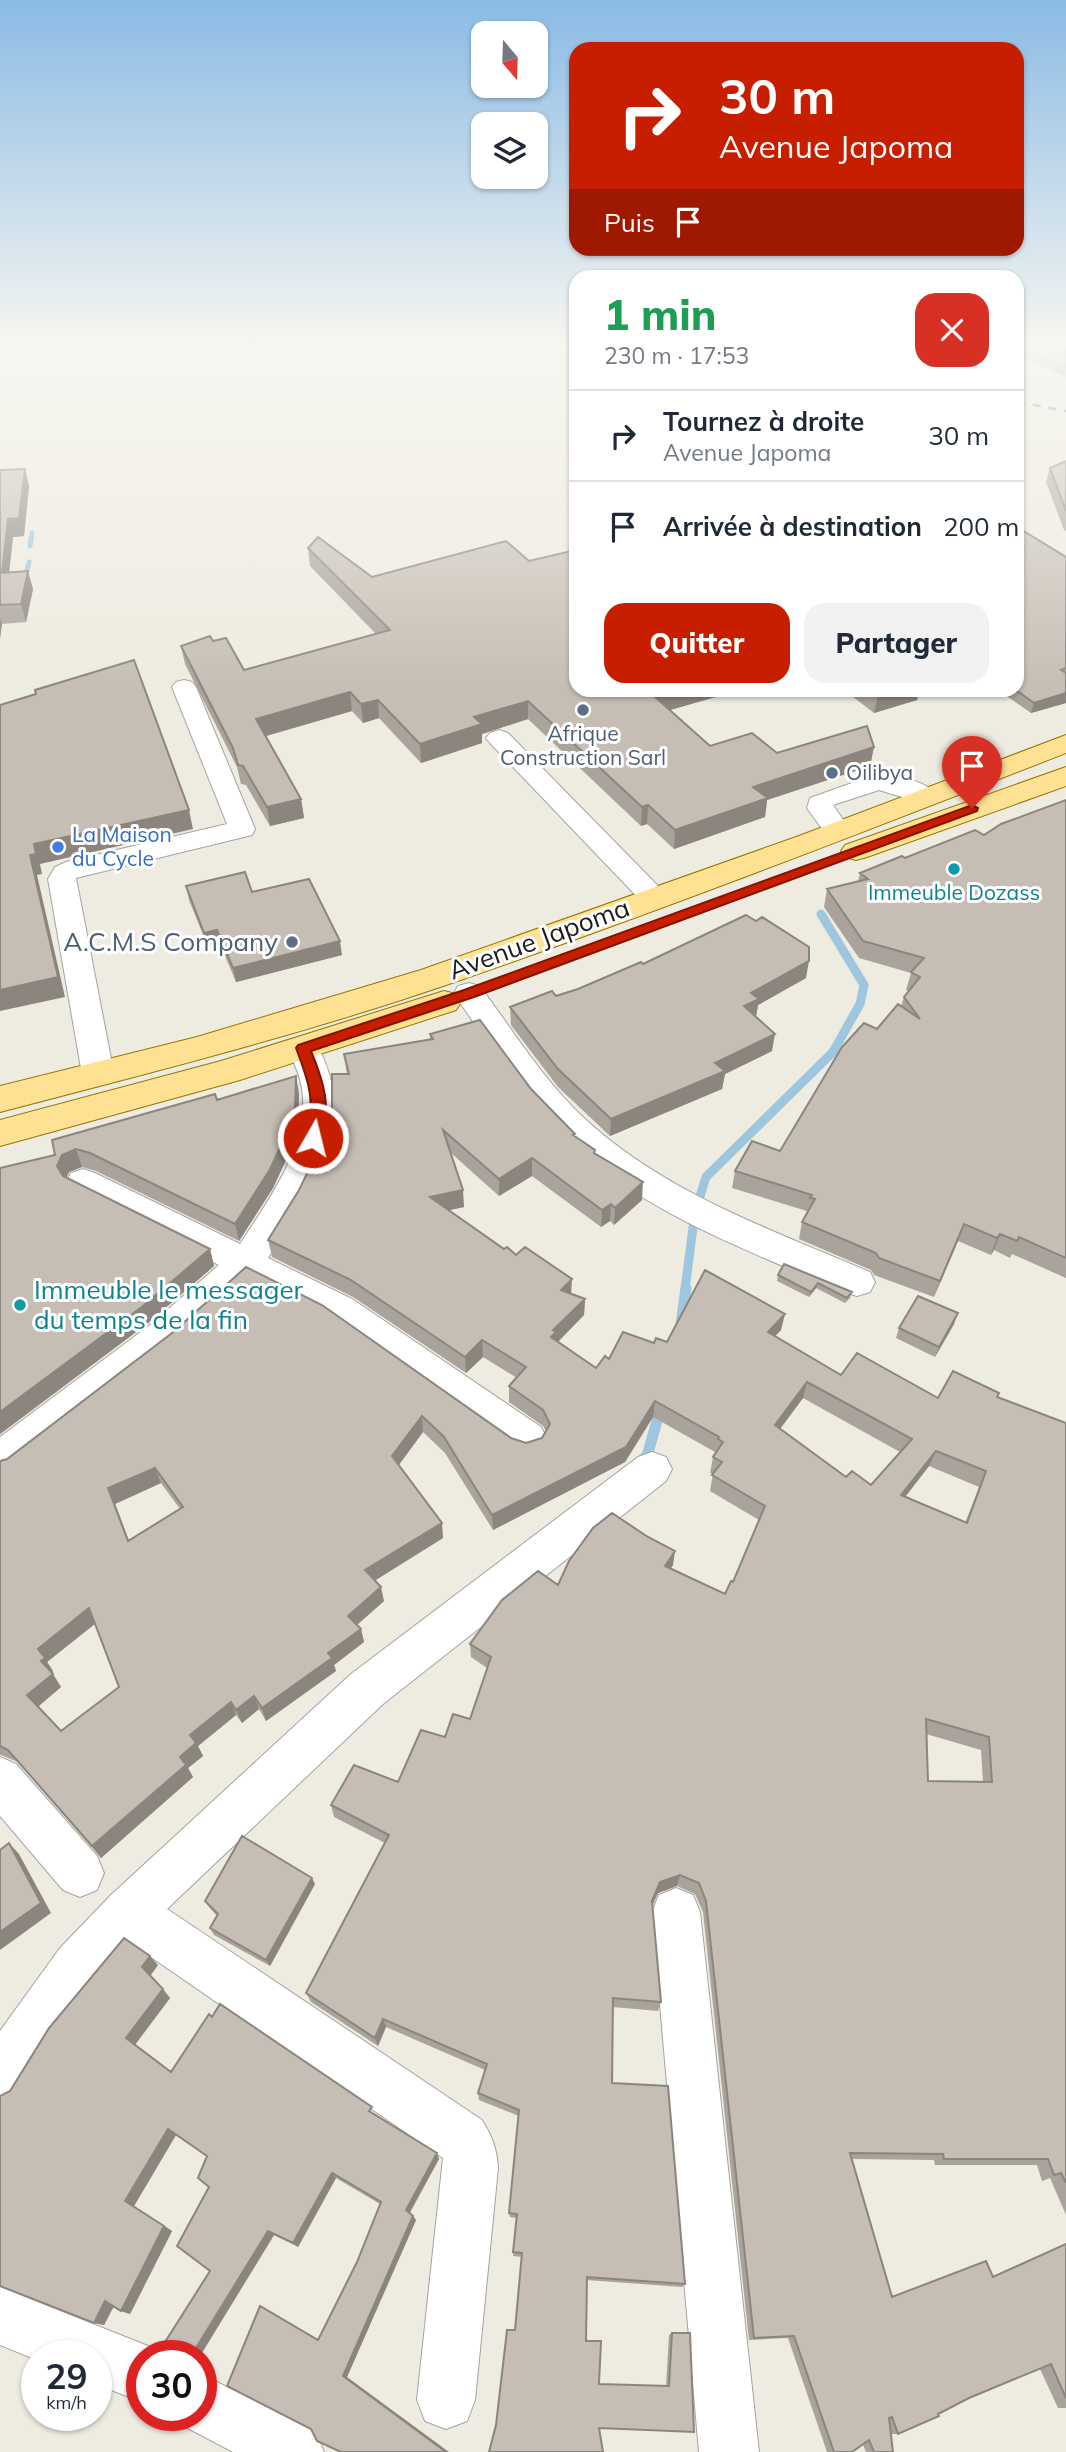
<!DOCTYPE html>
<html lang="fr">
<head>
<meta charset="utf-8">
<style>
  body { margin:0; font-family:Mulish,sans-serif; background:#f2f2f3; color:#1f2937; height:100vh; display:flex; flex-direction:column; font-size:26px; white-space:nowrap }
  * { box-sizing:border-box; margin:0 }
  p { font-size:23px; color:#747a83 }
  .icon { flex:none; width:38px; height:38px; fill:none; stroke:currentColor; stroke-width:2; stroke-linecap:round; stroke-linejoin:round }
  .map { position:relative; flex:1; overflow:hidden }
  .panel { position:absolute; left:569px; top:270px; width:455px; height:427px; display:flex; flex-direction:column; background:#fff; border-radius:21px; box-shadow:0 2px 5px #0004 }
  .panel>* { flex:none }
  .guide { position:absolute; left:569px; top:42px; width:455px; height:214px; border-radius:21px; box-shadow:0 2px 5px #0004; background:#c71e00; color:#fff; overflow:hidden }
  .needle { width:46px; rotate:161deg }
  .fabs { position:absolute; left:471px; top:21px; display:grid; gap:14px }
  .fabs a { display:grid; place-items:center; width:77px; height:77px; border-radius:14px; background:#fff; box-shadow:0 2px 5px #0004; font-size:35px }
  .speed { position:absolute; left:21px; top:2340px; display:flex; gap:14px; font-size:35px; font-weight:700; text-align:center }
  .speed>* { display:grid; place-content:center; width:91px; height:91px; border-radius:50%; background:#fff; box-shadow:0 2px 5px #0004; line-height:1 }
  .speed small { font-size:18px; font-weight:400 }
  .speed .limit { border:10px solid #d22; background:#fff; color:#111 }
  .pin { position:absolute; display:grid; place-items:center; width:60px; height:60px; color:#fff; margin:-72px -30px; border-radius:50% 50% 50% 0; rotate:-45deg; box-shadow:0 0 7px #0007 }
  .pin .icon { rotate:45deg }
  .me { position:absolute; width:77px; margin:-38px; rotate:8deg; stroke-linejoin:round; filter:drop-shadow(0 0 5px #0008) }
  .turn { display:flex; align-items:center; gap:24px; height:147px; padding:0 35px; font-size:32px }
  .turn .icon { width:91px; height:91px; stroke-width:2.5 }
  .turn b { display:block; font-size:49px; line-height:60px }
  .then { display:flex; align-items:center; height:66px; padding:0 35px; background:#0003; gap:14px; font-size:26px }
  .round { display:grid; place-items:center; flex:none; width:74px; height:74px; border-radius:21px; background:#f2f2f3 }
  .head { display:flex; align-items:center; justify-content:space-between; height:119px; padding:0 35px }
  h1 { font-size:42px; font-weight:800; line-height:52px; color:#1e9e55 }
  .cta { display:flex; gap:14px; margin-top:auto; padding:14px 35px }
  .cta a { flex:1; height:80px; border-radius:21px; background:#c71e00; color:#fff; font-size:28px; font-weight:800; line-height:80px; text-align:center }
  .cta a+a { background:#f2f2f3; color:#1f2937 }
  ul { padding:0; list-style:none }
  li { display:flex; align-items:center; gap:21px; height:91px; padding:0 35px; border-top:2px solid #e0e1e3 }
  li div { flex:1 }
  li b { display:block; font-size:26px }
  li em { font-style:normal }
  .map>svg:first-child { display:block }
</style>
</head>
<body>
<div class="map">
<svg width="1066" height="2452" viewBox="0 0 1066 2452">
  <rect width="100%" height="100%" fill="#eeebe0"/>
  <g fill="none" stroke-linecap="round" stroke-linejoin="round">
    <path stroke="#9ec6de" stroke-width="5" d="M30,546L32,533
      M24,582L29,562"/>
    <path stroke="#9ec6de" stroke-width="9" d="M685,1289L695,1212L706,1177L833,1052L860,1004L864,985L821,914"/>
    <path stroke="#9ec6de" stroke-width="11" d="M681,1325L686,1288
      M639,1463L647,1456L661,1407"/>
    <defs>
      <path id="minor" d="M184,680L192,682L196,687L255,829L252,835L76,878L114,1074L109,1082L98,1085L87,1082L82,1074L48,879L55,867L66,862L227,824L172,687L176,682Z
        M499,730L508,733L664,892L668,898L664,904L654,907L644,904L490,743L486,738L490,733Z
        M877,774C894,774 928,781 938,796L934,802L925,804L879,790L833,805L851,831L848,837H828L807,808L810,798Z
        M469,983L480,986C513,1031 544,1081 585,1119C665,1193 772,1230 870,1272L875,1282L870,1292L857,1296L844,1292C747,1250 639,1211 562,1136C521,1096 491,1046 458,1000L454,993L458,986Z
        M303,1037L314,1040C363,1121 311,1189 268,1258L352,1299L541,1427L547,1439L541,1451L527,1456L513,1451L326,1319L250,1281L176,1347L14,1472L0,1477V1437L150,1325L219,1265L71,1191L66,1182L71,1173L83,1169L95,1173L240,1244C268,1201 314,1139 301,1084C299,1072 292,1059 287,1048L292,1040Z
        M652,1452L666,1457L672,1469L666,1481L383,1704L167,1909L482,2120C492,2136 497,2149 498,2168L475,2400L467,2421L446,2429L425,2421L417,2400L443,2158L132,1944L96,1984L57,2035L19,2097L0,2104V2031L60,1948L111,1895L351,1674L638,1457Z
        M0,1757L16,1764L97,1856L104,1873L97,1890L80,1897L63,1890L0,1816Z
        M676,1888L693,1895L700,1912L759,2452H699L652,1912L659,1895Z
        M0,2287L163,2352L164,2356H142V2402L96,2384V2356H37V2360L0,2345Z
        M201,2374L315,2431L324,2452H233L180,2424L176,2415H201Z"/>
      <path id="major" d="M1066,735V753C861,833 655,913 446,985C300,1035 149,1073 0,1112V1086L197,1037L421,970L799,836Z
        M1066,767V786L867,857L856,860L845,857L841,851L845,845Z
        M444,991L456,994L461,1002L456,1010L240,1080L0,1146V1120L221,1061Z"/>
    </defs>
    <use href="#minor" stroke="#a3a3a3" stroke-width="2"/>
    <use href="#major" stroke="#937800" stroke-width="2"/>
    <use href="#minor" fill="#fff" fill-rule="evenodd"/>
    <use href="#major" fill="#ffe194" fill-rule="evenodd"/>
    <path stroke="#6a6a6a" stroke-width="2.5" stroke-dasharray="8 8" stroke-linecap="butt" d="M1017,402L1066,411"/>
  </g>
  <path fill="#aaa39b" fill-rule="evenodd" d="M470,346H507L503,349Z
    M1017,346H1066V377L1020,356Z
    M1066,461V531L1064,530L1046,482L1050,468Z
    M25,469L29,486L24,536L13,537L9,572L33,589L26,622L2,624L0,638V470Z
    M308,548L372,577L529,561L740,690L669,710L710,746L777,753L874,747L870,766L767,800L765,817L674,849L647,824L641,826L528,719L482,734V743L421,763L379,718L363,723L352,711L266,736L301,799L304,818L270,826L246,785L241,784L237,767L185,664L181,646L213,641L244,670L376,634L310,566Z
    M1066,557V703L1031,713L998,690H1017Z
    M844,690H926L919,692L917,700L874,713Z
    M1066,800V1278L1012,1254L1010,1258L994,1250L991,1255L958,1241L934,1297L874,1275L871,1270L799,1239L802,1222L807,1211L732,1188L735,1171L780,1151L877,1029L901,1006L904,997L909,991L906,990L911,973L859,958L824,907L827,889L858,881L860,873L905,858L984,835Z
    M186,886L252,892L342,955L236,982L220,944L208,947L189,900Z
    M643,964L806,978L758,1005L756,1016L772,1051L725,1074L722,1089L610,1136L558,1087L511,1025L510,1007L578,989Z
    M430,1034L531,1089L575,1134V1136L595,1150V1153L642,1200L614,1225L610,1221L601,1227L532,1176L499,1196L451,1153L464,1207L449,1210L504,1249L516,1255L571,1294L585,1299L584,1315L557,1342L596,1368L609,1359L654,1343L781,1330L775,1336L841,1375L938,1398L997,1397L1066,1423V2215L1050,2178L1042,2181L1037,2165H935L934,2160L852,2159L892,2297L993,2276L1066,2243V2408H1058L1040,2369L969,2398L898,2434H891L893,2452H866L863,2445L852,2452H827L788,2338L749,2340L703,1912L695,1894L677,1886L658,1893L652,1905L661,2002L658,2011L613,2007L612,2083L685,2284L682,2287L586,2280V2341L599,2384L666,2386L669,2335L672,2333L694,2432L599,2428L496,2425L515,2330L522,2257L513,2256L516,2218L510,2217L509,2213L519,2116L479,2100L478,2093L485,2070L386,2027L378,2046L311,2002L306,1993L385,1843L334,1817L331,1805L398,1782L445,1737L470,1719L487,1668L471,1657L470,1644L558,1585L673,1565L671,1568L725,1594L733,1582L759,1520L710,1491L713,1474L710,1473L713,1457L715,1452L653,1417L625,1462L493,1530L445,1453L423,1432L399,1465L443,1538L375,1580L384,1601L357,1625L361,1629L364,1642L334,1665L336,1671L266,1721L259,1709L242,1723L236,1715L198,1746L203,1756L188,1768L193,1777L101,1858L18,1762L1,1755H0V1461L7,1459L172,1333L526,1443L542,1438L546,1431L543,1426L509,1402V1386L517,1378L483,1357L466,1373L353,1297L272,1257L268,1240L299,1190L325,1137L347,1074L344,1054L430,1039ZM803,1398L900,1452L871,1485L846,1477L780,1429ZM929,1466L979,1487L965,1523L905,1497ZM161,1483L180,1509L129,1541L115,1504ZM95,1624L119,1687L61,1731L38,1707L61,1687L52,1673L53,1671L47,1662ZM926,1734L981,1750L983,1782L928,1781Z
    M299,1093L298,1126L292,1147L273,1188L239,1241L96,1171L82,1167L69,1172L66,1178L210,1249L214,1266L148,1323L0,1434V1168L55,1155L217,1100Z
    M784,1264L851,1297L845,1303L816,1288L809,1297L777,1281L778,1275Z
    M954,1324L935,1357L896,1338L899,1328Z
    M315,1884L270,1966L214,1935L210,1928L217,1916L209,1907L205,1901Z
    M158,1965L150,1976L170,1998L135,2045L171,2072L375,2115L439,2159L410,2213L416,2220L347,2377L341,2452L260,2306L319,2340L357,2262L380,2204L336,2178L298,2247L274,2235L200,2356H161L210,2271L209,2187L207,2157L176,2135L134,2206L172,2231L130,2314L121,2311L114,2306L104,2325L94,2323L10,2091Z"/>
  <path fill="#8b857e" d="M1022,348L1020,356L1017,357V350Z
    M25,469L29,486L24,536L13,537L7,591L2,573L8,519Z
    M28,571L33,589L26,622L21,604Z
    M0,618L2,624L0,638Z
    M677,690H740L653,715L654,696Z
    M894,690H926L919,692L917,700L874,713L878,695Z
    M350,692L352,711L259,738L256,719Z
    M1066,693V703L1031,713L1034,703Z
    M378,700L379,718L363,723L361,704Z
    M528,701V719L482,734V743L421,763L420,744L474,717Z
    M874,747L870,766L767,800L765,817L674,849L675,830L753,787Z
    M301,799L304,818L270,826L267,807Z
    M648,805L647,824L641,826L642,807Z
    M189,810L193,829L40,864L42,874L37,875L65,997L0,1011V990L34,844Z
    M217,930L220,944L208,947L204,933Z
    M340,941L342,955L236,982L233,968Z
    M809,961L806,978L758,1005L756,1017L744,1006L751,993Z
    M775,1034L772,1051L725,1074L722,1089L610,1136L611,1119L715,1063Z
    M296,1076L299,1093L298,1126L292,1147L273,1188L239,1241L235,1224Z
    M76,1149L82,1167L69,1172L64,1183L57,1166L62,1155Z
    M532,1158V1176L499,1196V1179Z
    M643,1182L642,1200L614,1225L615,1208Z
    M463,1190L464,1207L431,1214L430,1197Z
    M611,1204L610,1221L601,1227L602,1210Z
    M964,1224L958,1241L934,1297L940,1281Z
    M1000,1234L994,1250L991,1255L997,1238Z
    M210,1249L214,1266L148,1323L0,1434V1412Z
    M572,1279L571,1296L561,1290Z
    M818,1283L816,1288L809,1297L811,1292Z
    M585,1299L584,1315L556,1344L551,1337L553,1330Z
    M958,1313L954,1324L935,1357L939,1347Z
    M785,1314L781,1330L764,1348L768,1332Z
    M482,1340L483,1357L466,1373L465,1357Z
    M807,1382L803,1398L771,1441L775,1425Z
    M655,1401L653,1417L625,1462L493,1530L492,1515Z
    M422,1416L423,1432L394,1471L392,1456Z
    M936,1451L929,1466L895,1510L901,1495Z
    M155,1468L161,1483L115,1504L135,1556L108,1488Z
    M442,1523L443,1538L368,1585L365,1570Z
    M675,1551L673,1565L663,1580L665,1566Z
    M381,1587L384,1601L351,1630L348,1616Z
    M89,1608L97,1622L47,1662L53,1671L49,1674L41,1661L38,1649Z
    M361,1629L364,1642L334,1665L336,1671L266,1721L262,1708L328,1653Z
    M53,1674L61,1687L36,1708L27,1695Z
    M254,1696L259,1709L242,1723L236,1710Z
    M231,1702L236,1715L198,1746L203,1756L188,1768L193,1777L101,1858L92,1846L180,1757L190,1735Z
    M9,1843L19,1854L51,1913L0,1950V1932Z
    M680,1875L677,1886L658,1893L650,1911L652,1901L660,1882Z
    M312,1878L315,1884L270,1966L266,1960Z
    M150,1956L158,1965L150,1976L142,1967Z
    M163,1989L170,1998L134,2046L126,2038Z
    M383,2019L386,2027L378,2046L375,2038Z
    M168,2129L176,2135L134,2206L172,2231L130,2314L121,2311L125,2201Z
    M437,2153L439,2159L408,2215L406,2210Z
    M332,2173L336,2178L298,2247L293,2243Z
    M413,2216L416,2220L347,2377L449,2452H446L343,2376Z
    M268,2231L274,2235L200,2356H191Z
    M105,2301L115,2304L104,2325L94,2323Z"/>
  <path fill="#c6beb4" stroke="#8b857e" stroke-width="2" fill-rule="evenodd" d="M1017,346H1066V368L1022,348L1017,350Z
    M1066,461V511L1050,468Z
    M25,469L19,518L8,519L2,573L28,571L21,604L0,605V470Z
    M1017,527L1066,557V668L1061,670L1066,673V693L1034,703L1016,690H1017Z
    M318,537L372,577L506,541L529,561L576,550V690H677L654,696L710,746L752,733L777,753L867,726L874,747L753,787L768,798L675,830L648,805L642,807L528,701L474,717L482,724L420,744L378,700L361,704L350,692L256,719L301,799L267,807L243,766L238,765L233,748L181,646L210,636L213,641L226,638L244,670L390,630L308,548Z
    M134,660L189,810L34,844L36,854L30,855L58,977L0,990V705L36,694L35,690Z
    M871,690H894L878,695Z
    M1066,800V1258L1019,1237L1017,1241L1000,1234L997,1238L964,1224L940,1281L879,1258L876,1253L802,1222L815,1199L810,1198L812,1195L735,1171L752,1141L780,1151L842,1047L864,1023L877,1029L898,1004L920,1019L904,997L920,977L911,972L924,958L863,941L827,889L868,879L860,873L902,856L905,858L975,830L984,835L1001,824Z
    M245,872L252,892L309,879L340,941L233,968L217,930L204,933L186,886Z
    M746,915L756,921L762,917L809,947V961L751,993L759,999L744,1006L775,1034L715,1063L725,1071L611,1119L558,1069L510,1007L552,991L556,996L578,989L641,962L643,964Z
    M480,1020L531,1089L575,1134L573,1135L595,1150L594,1153L643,1182L615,1208L611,1204L602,1210L532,1158L499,1179L443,1130L463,1190L430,1197L504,1249L507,1247L516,1255L525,1247L572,1279L561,1290L585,1299L553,1330L556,1332L551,1337L596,1368L605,1356L609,1359L623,1332L654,1343L656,1338L667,1342L705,1270L785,1314L768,1332L841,1375L857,1353L938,1398L953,1371L999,1393L997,1397L1066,1423V2183L1061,2173L1054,2175L1048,2159H944L943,2154L850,2153L892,2297L986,2261L993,2277L1066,2244V2398L1051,2364L969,2398L938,2414L939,2416L898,2434L892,2417L889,2418L893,2452H874L869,2440L852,2452H834L794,2336L754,2338L706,1901L699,1883L680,1875L660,1882L652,1901L661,2002L613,1998L612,2083L668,2086L685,2284L587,2277L586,2341H601L599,2384L669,2386L672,2333H690L694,2432L599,2428L603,2452H489L496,2425L507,2330H515L522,2253L513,2252L517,2214L509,2213L519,2110L478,2093L487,2064L383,2019L375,2038L306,1993L389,1835L331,1805L354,1765L398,1782L421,1730L445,1737L453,1714L470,1719L491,1657L470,1644L502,1600L538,1571L558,1585L569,1561L593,1528L612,1513L648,1537L675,1551L665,1566L725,1594L731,1581L733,1582L765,1506L712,1475L722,1462L713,1457L723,1442L718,1439L719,1437L655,1401L626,1447L492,1515L444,1437L422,1416L392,1456L442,1523L365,1570L381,1587L348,1616L361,1629L328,1653L332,1658L262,1708L254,1696L236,1710L231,1702L190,1735L196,1743L180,1757L186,1765L92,1846L8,1750L0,1746V1461L7,1459L172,1333L246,1267L322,1305L511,1438L526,1443L542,1438L550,1424L543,1410L509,1386L526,1367L482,1340L465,1357L351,1280L268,1240L299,1190L325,1137L332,1109V1074H349L344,1054L433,1039L430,1034ZM807,1382L912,1439L871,1485L852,1471L846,1477L775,1425ZM936,1451L986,1471L967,1523L901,1495ZM155,1468L183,1507L128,1541L108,1488ZM89,1608L119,1687L61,1731L27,1695L53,1674L41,1661L45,1658L38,1649ZM926,1719L989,1737L992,1782L928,1781Z
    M296,1076L295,1108L289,1129L269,1171L235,1224L90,1153L76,1149L62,1155L57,1166L63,1176L210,1249L143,1306L0,1412V1168L55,1155L52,1140L215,1094L217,1100Z
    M784,1264L852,1292L847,1298L818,1283L811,1292L778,1275Z
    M918,1296L958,1313L939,1347L899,1328Z
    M242,1836L312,1878L266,1960L210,1928L218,1914L205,1901Z
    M9,1843L41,1903L0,1932V1850Z
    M124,1938L150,1956L142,1967L163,1989L126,2038L171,2072L209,2014L212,2017L220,2004L372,2107L369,2111L437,2153L406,2210L413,2216L343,2376L446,2452H341L317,2441L311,2429L227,2386L260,2306L318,2340L357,2262L381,2202L332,2173L293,2243L268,2231L191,2356H161L158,2353L210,2271L177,2246L209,2187L198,2178L207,2156L168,2129L125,2201L164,2226L121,2311L105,2301L94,2323L0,2286V2096L10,2091L49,2028Z"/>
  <linearGradient id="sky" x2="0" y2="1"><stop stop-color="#8abbe4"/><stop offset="0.5" stop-color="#f7f6f1"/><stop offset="1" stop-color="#f7f6f1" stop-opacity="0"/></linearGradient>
  <rect width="1066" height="689" fill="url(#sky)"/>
  <path fill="#c71e00" stroke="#811400" stroke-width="2" d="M972,805L978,808L977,811L474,997L311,1051C323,1080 334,1111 318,1142L313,1143L306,1138C316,1102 309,1082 296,1048L298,1045L464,990Z"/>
  <g fill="#5c6f8a" stroke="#fff" stroke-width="2.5">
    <circle cx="583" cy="710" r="7"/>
    <circle cx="832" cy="773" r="7"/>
    <circle cx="292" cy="942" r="7"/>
  </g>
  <circle fill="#3f7fe0" stroke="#fff" stroke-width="2.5" cx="58" cy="847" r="7"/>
  <g fill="#0f9aa8" stroke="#fff" stroke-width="2.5">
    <circle cx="954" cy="869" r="7"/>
    <circle cx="20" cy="1305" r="7"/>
  </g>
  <g text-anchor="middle" stroke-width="6" stroke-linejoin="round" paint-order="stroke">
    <g font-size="21" fill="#4e5e75" stroke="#fff">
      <text x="583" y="741">Afrique<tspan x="583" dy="24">Construction Sarl</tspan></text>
      <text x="846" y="780" text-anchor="start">Oilibya</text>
    </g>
    <g font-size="21" fill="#366cbe" stroke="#fff" text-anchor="start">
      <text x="72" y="842">La Maison<tspan x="72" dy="24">du Cycle</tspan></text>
    </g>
    <g font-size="21" fill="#0d838f" stroke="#fff">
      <text x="954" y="900">Immeuble Dozass</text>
    </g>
    <g font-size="26" fill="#1c1c1c" stroke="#fff">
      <text transform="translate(539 939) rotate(-20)" y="9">Avenue Japoma</text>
    </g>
    <g font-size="26" fill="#4e5e75" stroke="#fff" text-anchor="end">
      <text x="278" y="951">A.C.M.S Company</text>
    </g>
    <g font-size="26" fill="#0d838f" stroke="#fff" text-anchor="start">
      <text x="34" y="1299">Immeuble le messager<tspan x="34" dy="30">du temps de la fin</tspan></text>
    </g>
  </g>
</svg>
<div class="fabs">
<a><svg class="needle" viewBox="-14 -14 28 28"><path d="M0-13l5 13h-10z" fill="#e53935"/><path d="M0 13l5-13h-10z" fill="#747a83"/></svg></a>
<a><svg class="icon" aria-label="layers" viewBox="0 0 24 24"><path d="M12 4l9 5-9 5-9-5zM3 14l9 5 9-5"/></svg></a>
</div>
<div class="speed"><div>29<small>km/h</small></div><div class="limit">30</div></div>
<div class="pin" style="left:972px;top:808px;background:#d93025"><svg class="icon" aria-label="arrive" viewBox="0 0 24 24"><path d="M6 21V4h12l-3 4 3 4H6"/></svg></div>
<svg class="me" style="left:313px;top:1138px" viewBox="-20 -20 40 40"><circle r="17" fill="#c71e00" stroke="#fff" stroke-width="3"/><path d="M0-11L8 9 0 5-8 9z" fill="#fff"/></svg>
<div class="guide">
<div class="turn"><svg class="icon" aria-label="right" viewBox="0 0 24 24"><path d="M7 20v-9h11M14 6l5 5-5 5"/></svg><div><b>30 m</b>Avenue Japoma</div></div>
<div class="then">Puis<svg class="icon" aria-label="arrive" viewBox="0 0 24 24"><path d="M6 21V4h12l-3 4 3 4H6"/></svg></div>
</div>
<section class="panel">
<div class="head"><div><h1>1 min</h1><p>230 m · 17:53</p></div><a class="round" style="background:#d93025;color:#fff"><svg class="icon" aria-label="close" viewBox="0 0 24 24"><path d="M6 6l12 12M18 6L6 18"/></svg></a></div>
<ul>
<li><svg class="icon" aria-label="right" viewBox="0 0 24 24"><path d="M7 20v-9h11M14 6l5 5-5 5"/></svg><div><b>Tournez à droite</b><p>Avenue Japoma</p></div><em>30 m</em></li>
<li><svg class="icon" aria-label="arrive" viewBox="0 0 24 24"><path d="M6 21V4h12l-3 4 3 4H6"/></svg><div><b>Arrivée à destination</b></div><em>200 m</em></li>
</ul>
<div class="cta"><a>Quitter</a><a>Partager</a></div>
</section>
</div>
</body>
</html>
